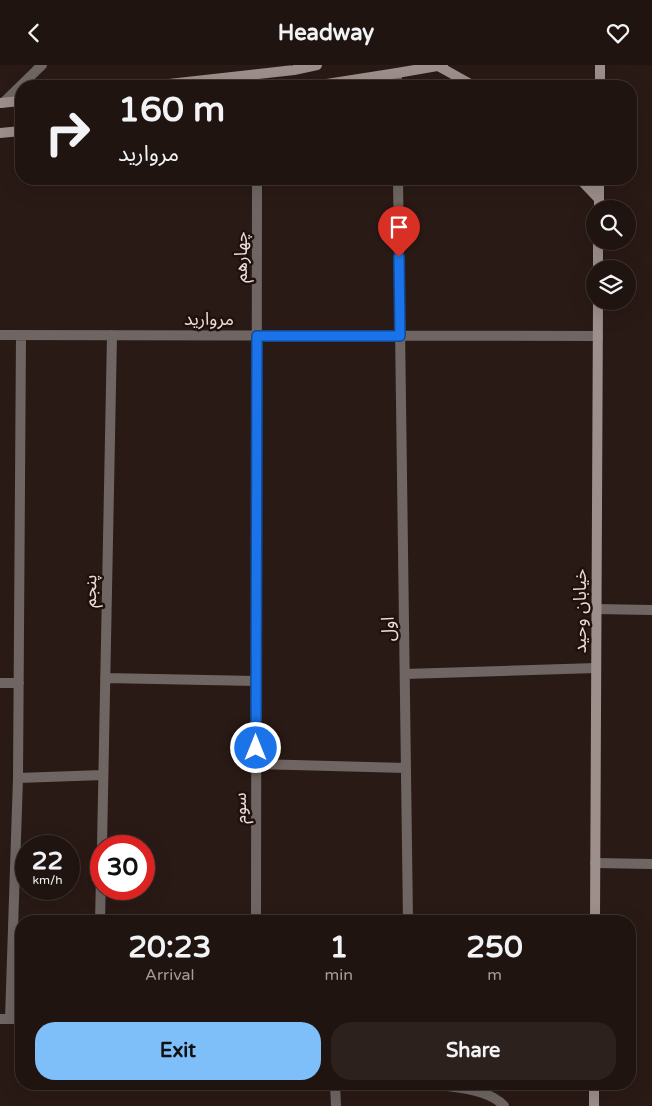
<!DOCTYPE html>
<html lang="en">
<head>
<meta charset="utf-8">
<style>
  body { margin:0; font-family:"Varela Round","Noto Sans Arabic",sans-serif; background:#2d211e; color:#f1f3f6; height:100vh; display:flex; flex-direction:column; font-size:19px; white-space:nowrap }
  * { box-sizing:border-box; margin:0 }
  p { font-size:16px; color:#a29e9f }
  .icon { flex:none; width:28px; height:28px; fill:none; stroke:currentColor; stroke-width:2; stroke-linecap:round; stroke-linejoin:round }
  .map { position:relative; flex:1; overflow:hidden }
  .drawer { position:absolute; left:15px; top:850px; width:621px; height:175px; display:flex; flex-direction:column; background:#201410; border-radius:20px; box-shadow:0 5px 20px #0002,0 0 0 1px #3d3330 }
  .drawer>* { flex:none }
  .banner { position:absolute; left:15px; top:15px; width:622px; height:105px; border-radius:20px; box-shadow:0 5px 20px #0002,0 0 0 1px #3d3330; background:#201410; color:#f1f3f6; overflow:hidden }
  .tools { position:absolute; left:586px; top:135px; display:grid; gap:10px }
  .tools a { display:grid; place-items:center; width:50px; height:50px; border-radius:50%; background:#201410; box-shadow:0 5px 20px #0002,0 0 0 1px #3d3330; font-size:25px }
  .speed { position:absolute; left:15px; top:770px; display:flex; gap:10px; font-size:25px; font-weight:700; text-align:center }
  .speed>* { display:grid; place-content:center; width:65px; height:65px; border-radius:50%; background:#201410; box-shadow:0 5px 20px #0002,0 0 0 1px #3d3330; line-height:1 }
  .speed small { font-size:12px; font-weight:400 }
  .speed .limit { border:8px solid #d22; background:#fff; color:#111 }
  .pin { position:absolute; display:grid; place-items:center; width:42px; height:42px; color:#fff; margin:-51px -21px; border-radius:50% 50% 50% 0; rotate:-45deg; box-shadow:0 0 5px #0007 }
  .pin .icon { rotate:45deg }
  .me { position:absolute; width:55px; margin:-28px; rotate:0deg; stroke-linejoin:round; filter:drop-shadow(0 0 4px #0008) }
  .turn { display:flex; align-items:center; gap:18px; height:105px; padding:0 20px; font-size:22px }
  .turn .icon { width:65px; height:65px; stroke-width:2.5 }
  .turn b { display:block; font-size:35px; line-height:42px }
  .eta { display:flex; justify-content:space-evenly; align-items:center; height:85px; text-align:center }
  .eta b { font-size:30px; font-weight:700; line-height:35px }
  .primary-button { display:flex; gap:10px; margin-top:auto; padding:10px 20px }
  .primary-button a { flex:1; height:58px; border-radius:20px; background:#7ebef9; color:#111; font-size:20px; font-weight:700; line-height:58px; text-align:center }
  .primary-button a+a { background:#2d211e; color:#f1f3f6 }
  header { display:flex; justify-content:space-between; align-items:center; height:65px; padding:0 20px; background:#201410; font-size:22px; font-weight:700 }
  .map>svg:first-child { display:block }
</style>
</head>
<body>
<header><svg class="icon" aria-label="back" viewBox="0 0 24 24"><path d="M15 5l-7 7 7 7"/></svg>Headway<svg class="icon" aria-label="heart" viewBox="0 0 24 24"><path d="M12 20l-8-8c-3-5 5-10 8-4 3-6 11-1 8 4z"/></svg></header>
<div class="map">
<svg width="652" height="1041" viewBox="0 0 652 1041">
  <rect width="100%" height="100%" fill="#2a1a16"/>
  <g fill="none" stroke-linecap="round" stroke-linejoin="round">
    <path stroke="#6f6663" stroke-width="10" d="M335,1019L336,1041
      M432,1019C452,1022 490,1024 504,1041"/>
    <path stroke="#6f6663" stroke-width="10" d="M397,8V21
      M3,38L42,0
      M398,114L408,856
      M0,270L598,271
      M596,544L652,545
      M405,609L596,603
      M105,613L256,616
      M0,618H19
      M256,699L406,703
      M18,713L103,710
      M102,781L112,270
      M595,798L652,799
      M100,856L101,812
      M256,856L257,114
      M0,954H21
      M10,954L18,713L21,270"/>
    <path stroke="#9d8f8b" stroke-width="10" d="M438,1L474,21
      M151,21L294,5L317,0
      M314,21L397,8L443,0
      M600,21V0
      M0,38L21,36
      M0,68L21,66
      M580,114L599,134
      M599,144V114
      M598,204V176
      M595,856L598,236
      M594,1041V1019"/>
  </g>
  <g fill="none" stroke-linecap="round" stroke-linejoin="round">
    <defs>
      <path id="route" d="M256,683L257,271H400L399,192"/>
    </defs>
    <use href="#route" stroke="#114b97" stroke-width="12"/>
    <use href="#route" stroke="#1a73e8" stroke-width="9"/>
  </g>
  <g text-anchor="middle" stroke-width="5" stroke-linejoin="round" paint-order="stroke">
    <g font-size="18" fill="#eadedb" stroke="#20110d">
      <text transform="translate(241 192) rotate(-90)" y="6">چهارهم</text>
      <text x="209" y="260">مروارید</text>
      <text transform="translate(90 526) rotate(-89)" y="6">پنجم</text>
      <text transform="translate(580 546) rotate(-90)" y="6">خیابان وحید</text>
      <text transform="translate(388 564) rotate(-91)" y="6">اول</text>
      <text transform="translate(240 743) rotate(-90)" y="6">سوم</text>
    </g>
  </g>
</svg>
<div class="tools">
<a><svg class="icon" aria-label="search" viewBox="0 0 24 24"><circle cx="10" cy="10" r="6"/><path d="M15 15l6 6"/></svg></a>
<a><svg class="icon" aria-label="layers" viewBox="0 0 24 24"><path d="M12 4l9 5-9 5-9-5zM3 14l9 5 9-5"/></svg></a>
</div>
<div class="speed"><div>22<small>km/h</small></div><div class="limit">30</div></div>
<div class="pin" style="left:399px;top:192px;background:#d93025"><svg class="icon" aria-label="arrive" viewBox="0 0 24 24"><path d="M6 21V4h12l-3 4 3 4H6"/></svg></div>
<svg class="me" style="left:256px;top:683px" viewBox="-20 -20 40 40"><circle r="17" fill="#1a73e8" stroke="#fff" stroke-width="3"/><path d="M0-11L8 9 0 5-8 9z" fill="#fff"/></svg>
<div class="banner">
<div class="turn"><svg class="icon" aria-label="right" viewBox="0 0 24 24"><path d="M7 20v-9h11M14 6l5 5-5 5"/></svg><div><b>160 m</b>مروارید</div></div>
</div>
<section class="drawer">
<div class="eta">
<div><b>20:23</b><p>Arrival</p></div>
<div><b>1</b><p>min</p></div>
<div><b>250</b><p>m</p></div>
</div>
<div class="primary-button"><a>Exit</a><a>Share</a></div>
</section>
</div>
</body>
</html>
